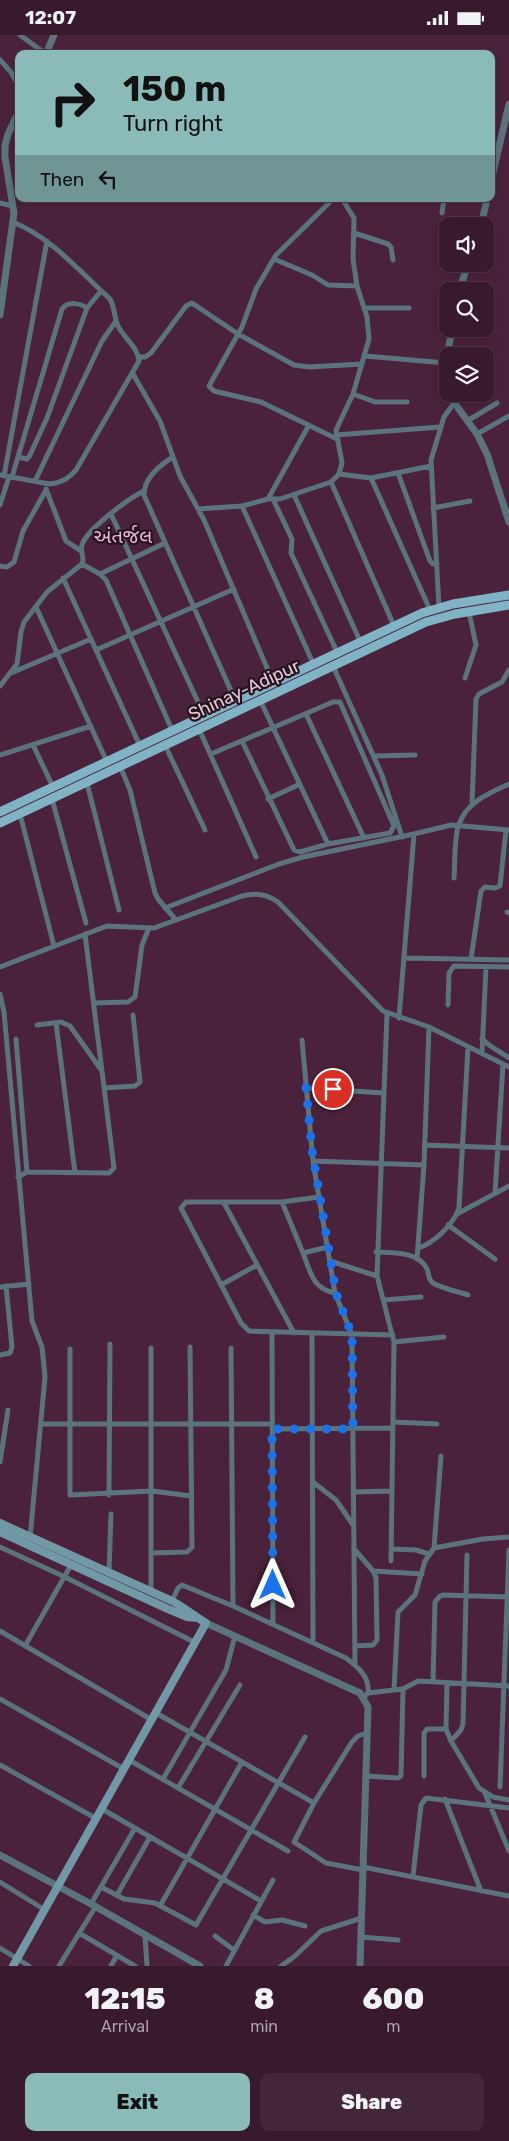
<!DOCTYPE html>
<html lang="en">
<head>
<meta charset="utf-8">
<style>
  body { margin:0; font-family:Rubik,"Noto Sans Gujarati",sans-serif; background:#432738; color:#f1f3f6; height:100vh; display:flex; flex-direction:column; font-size:19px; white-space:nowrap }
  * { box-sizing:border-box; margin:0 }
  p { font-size:16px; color:#aba1a9 }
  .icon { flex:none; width:28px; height:28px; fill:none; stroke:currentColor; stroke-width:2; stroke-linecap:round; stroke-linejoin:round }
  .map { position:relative; height:1931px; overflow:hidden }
  .details { display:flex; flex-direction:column; background:#381a2c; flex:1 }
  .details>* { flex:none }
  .banner { position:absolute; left:15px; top:15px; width:480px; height:152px; border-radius:10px; box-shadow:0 2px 8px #0003,0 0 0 1px #523848; background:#8bbbb9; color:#111; overflow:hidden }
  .controls { position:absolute; left:439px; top:182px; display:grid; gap:10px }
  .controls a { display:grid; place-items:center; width:55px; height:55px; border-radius:10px; background:#381a2c; box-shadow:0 2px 8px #0003,0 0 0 1px #523848; font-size:25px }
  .pin { position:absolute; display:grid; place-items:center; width:42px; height:42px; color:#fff; margin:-21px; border:2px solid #fff; border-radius:50%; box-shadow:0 1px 5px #0007 }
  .me { position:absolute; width:55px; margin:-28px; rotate:0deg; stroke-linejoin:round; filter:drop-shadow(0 0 4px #0008) }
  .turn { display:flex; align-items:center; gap:18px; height:105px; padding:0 25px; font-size:22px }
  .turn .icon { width:65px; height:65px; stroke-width:2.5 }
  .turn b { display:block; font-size:35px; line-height:42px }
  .then { display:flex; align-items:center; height:48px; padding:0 25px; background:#0003; gap:10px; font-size:19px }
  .eta { display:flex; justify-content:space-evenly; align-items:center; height:85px; text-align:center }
  .eta b { font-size:30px; font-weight:800; line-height:35px }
  .primary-button { display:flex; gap:10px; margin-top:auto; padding:10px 25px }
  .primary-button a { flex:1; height:58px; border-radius:10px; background:#8bbbb9; color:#111; font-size:20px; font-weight:800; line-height:58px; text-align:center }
  .primary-button a+a { background:#432738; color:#f1f3f6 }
  .status { display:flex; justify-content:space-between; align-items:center; height:35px; padding:0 25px; background:#381a2c; direction:ltr }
  .status svg { height:14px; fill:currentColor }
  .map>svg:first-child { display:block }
</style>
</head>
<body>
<div class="status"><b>12:07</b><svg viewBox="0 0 49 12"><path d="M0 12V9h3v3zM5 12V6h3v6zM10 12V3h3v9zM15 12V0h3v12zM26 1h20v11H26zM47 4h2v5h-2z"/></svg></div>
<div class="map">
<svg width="509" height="1931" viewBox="0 0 509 1931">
  <rect width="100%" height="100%" fill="#4b223b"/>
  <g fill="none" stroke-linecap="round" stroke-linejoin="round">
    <path stroke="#5b737d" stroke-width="5" d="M20,0L46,19
      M0,25L11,37L19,52
      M333,164L276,220L256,254L242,292L209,351L214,356L261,367L337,404
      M0,168L13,171
      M442,178L444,164
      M354,198L388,209L391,212L393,225
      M274,224L312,240L328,250L357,251
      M364,273H409
      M365,321L446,328
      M139,322H145L151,318L186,271L192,268L238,299L294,330L309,332L362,329
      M133,339L160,386L180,441L204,485L273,647
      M353,359L375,367H407
      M467,386L497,368
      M477,399L509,381
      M336,400L440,392
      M18,422L27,424L30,420L47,383L87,273L101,256
      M173,422C160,430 144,443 144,460L235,665
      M398,438L430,526L433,529H437
      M339,439L371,443L431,431
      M0,440L49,449C61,448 68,444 76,435L139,326C138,312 124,303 118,291C114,282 115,273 110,264C79,236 52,203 13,187
      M4,441L47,206
      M12,442L62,274C68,266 80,268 87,273
      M371,443L430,575
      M35,446L102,306L116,286
      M331,447L394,591
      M46,454L66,506L81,516
      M294,460L360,606
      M268,464L309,390
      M273,464L292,504L291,518L337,617
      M0,470L9,442
      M242,471L313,628
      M433,473L470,466
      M198,474L242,471L268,464H280L331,447L339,439L342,428L336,395L353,359L369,304L367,282L357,251L353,224L354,183L342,164
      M111,479L204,680
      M82,529L100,539L106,545L172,695
      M0,531L7,532L14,527L23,496L46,455
      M100,539L165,508
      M63,543L140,711
      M36,572L107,727
      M439,572L431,425L444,382L454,368
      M96,615L234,554
      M333,631L382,740L402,802
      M11,638L91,604
      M465,643L476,610L469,577
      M0,651L17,629L21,597L24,587L47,557L82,529C85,523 80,517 82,510C86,495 129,463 144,456
      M260,665L328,809
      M306,679L364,803
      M199,694L256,822
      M33,710L53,752
      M165,710L205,795
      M211,719L333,667H340L394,791L390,798L328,809L300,817L294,815L242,706
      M0,720L91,691
      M374,721L415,720
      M120,731L130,755L155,858L158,864L176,885
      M87,748L119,875
      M52,764L86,888
      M268,764L300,749
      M472,769L476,664L479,659L502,647L509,635
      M20,779L54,911
      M414,799L451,790L509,795
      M454,843C455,830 454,800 459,789C467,767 489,758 509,749
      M165,873L279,829L303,822L414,799L399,983
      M507,877L509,878
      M405,923L509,925
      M471,924L481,856L485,852L495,853L500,851L506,795
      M0,932L107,891L154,893L242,861C256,857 267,859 278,867L383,976L429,992L509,1032
      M0,959L4,977L32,1286L42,1312L45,1342L30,1503
      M94,968L128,967L135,962L142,910L149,893
      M448,970L449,938L454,931L509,932
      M56,988L75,1138
      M37,990L61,987L70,991L102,1036
      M16,1004L27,1137
      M482,1004L489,1010L509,1023
      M302,1005L313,1126L335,1258L352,1300L355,1630
      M482,1018L486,932
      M104,1053L135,1051L140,1047L133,980
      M306,1053L383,1058
      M424,1110L509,1113
      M313,1126L424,1130
      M18,1142L27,1137L109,1138L114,1133L85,899
      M495,1158L503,1029
      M282,1167L319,1162
      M224,1168L294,1298
      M457,1179L509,1151
      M448,1190L495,1224
      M328,1212L303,1218L282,1167H186L181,1173L241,1288L249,1296L393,1300
      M418,1213C433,1209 454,1189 459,1173L468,1012
      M376,1217C392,1218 419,1216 427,1234C429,1239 428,1245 433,1248C443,1254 457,1256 468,1260
      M303,1218C311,1238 312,1253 335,1258
      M417,1224L424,1130L429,992
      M330,1226L377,1241L394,1307L391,1526
      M377,1241L387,979
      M221,1250L257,1230
      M0,1252L29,1249
      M384,1265L421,1262
      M272,1297L273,1589
      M312,1299L313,1607
      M394,1307L444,1302
      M231,1313L233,1571L346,1623C358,1632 370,1642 368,1658L364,1662
      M70,1314V1460L152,1456L191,1461
      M0,1320L10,1318L12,1312L6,1251
      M393,1387L437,1389
      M42,1389H272
      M272,1394L393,1393
      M0,1427L8,1375
      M313,1447L336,1465L353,1490
      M353,1457L392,1456
      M109,1460L110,1309
      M0,1512L65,1542L196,1608
      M434,1513L441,1421
      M392,1514L416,1515L429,1519
      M355,1515L373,1536L376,1543L377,1605L373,1610L355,1611
      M151,1518L187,1517L192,1512L190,1312
      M373,1536L422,1539
      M109,1538L111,1479
      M151,1557V1313
      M172,1566L178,1553L182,1550L233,1571
      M0,1596L152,1685
      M25,1611L71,1530
      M433,1647L435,1567L440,1561L443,1560L509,1562
      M447,1648L446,1694L451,1706L479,1753L493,1762L509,1765
      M394,1655L398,1577L415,1560L425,1526L434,1513L483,1504L509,1502
      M368,1658L403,1654L418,1646L509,1651
      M0,1664L124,1734
      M156,1678L314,1768
      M451,1706L461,1695L463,1689L467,1520
      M129,1725L288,1816
      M0,1730L97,1784
      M366,1741L398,1743L401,1741L403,1654
      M424,1741V1698L427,1694H446
      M163,1744L226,1635L235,1601
      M500,1752L509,1515
      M178,1753L240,1650
      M485,1758L509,1816
      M445,1764L481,1856
      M102,1774L261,1866
      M363,1832L509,1861
      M363,1835L326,1828L294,1807L314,1768L352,1707L358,1701L367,1698
      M413,1841L421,1770L426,1763L509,1773
      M0,1847L45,1875
      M101,1852L124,1864L155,1868L196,1890L305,1702
      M117,1860L150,1802
      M91,1869L135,1793
      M160,1871L242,1727
      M253,1880L265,1887L282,1885L305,1891
      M79,1898L135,1931
      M145,1900L147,1931
      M215,1901L234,1915
      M361,1902L398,1905
      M0,1913L29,1931
      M59,1931L96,1871
      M111,1931L117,1920
      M226,1931L273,1845
      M281,1931L295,1921L321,1896L362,1883"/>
    <path stroke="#5b737d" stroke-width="7" d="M46,19L54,0
      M491,146L509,69
      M481,191L487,164
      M459,256L468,229
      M0,280L14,178L5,122V111L8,99L19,76
      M448,358L445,332L452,294
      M448,359L477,399L487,419L509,487
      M206,1588L360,1658L368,1672L360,1931
      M0,1820L91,1869L200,1931"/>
    <path stroke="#7198a7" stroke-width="8" d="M0,1488L172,1566C184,1572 194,1581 206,1588L13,1931
      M0,1497L168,1574L187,1582L198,1583"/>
    <path stroke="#81b3c7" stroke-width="9" d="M0,777L422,578L453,569L509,560
      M0,788L426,587L455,579L509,570"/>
  </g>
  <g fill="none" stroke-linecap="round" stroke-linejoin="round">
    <path stroke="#1a73e8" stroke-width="9" stroke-dasharray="0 16.2" d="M273,1550L272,1394H353L352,1300L336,1258L312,1115L306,1053L333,1054"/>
  </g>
  <g text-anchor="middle" stroke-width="4.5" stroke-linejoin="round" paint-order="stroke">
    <g font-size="18" fill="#e5cad9" stroke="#26131e">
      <text transform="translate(244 655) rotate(-25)" y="6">Shinay-Adipur</text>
    </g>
    <g font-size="20" fill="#edb8d5" stroke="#26131e">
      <text x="123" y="508">અંતર્જલ</text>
    </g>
  </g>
</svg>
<div class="controls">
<a><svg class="icon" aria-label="sound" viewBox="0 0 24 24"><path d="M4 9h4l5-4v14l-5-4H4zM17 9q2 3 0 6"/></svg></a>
<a><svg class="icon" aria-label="search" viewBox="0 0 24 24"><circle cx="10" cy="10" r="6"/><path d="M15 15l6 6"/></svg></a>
<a><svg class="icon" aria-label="layers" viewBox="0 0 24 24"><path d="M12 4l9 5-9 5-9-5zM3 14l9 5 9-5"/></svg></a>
</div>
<div class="pin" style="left:333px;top:1054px;background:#d93025"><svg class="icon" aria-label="arrive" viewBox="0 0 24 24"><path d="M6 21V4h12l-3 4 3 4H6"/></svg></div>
<svg class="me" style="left:273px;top:1550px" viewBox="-20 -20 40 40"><path d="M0-17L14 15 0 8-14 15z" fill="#1a73e8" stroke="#fff" stroke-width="4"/></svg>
<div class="banner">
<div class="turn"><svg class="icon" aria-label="right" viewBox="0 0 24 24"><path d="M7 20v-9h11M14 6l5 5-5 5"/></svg><div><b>150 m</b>Turn right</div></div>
<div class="then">Then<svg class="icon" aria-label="left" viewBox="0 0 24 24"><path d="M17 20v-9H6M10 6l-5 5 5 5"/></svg></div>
</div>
</div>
<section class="details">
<div class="eta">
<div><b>12:15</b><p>Arrival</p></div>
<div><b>8</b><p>min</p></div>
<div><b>600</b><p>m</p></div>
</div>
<div class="primary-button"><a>Exit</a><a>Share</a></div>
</section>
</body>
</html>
